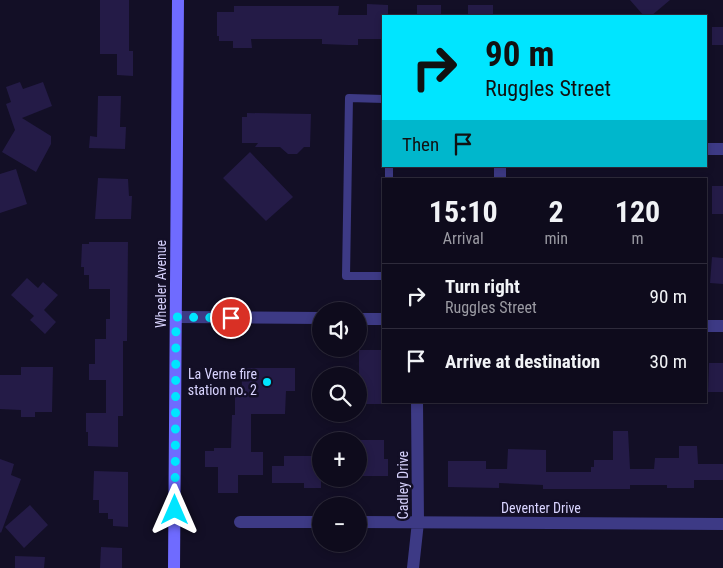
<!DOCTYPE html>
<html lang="en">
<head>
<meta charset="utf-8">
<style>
  body { margin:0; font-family:"Roboto Condensed",sans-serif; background:#171425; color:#f1f3f6; height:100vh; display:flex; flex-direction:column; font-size:19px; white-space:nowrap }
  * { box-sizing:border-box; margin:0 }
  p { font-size:16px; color:#9b9ba3 }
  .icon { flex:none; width:28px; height:28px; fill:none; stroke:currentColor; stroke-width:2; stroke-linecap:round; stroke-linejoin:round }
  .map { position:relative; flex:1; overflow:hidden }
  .drawer { position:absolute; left:382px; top:178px; width:325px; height:225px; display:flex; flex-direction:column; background:#0e0b1c; border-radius:0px; box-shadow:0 2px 8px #0003,0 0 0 1px #2e2b3b }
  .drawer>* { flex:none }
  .guide { position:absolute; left:382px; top:15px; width:325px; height:152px; border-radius:0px; box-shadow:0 2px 8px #0003,0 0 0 1px #2e2b3b; background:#00e5ff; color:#111; overflow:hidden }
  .buttons { position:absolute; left:312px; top:302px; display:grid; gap:10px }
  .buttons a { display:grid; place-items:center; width:55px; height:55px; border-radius:50%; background:#0e0b1c; box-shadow:0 2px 8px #0003,0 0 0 1px #2e2b3b; font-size:25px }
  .pin { position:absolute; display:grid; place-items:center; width:42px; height:42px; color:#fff; margin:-21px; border:2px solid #fff; border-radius:50%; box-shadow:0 1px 5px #0007 }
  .me { position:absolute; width:55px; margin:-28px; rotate:0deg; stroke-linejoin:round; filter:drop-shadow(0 0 4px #0008) }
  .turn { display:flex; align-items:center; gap:18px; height:105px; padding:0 20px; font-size:22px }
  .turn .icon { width:65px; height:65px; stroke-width:2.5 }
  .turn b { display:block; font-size:35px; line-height:42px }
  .then { display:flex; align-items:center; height:48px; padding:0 20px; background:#0003; gap:10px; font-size:19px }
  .eta { display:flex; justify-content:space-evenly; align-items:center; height:85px; text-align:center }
  .eta b { font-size:30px; font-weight:700; line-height:35px }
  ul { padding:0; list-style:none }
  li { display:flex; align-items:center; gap:15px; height:65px; padding:0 20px; border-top:1px solid #2e2b3b }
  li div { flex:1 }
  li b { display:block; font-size:19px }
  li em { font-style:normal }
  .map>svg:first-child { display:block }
</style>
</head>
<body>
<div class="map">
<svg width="723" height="568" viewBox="0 0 723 568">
  <rect width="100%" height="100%" fill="#130f26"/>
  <path fill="#241b47" d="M100,0H129V51H133V76L117,75V54H100Z
    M630,0H670L651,16H644Z
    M367,4L388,5V16H384V39H358V45H348L322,44V39H251L252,48H233V41H219V36H217V12H234V6H339L338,15H367Z
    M417,5H441V16H417Z
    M468,5H493V16H468Z
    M712,27H723V45H712Z
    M20,82L23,89L43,82L52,106L22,118L51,136V144L36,172L2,152L15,130L6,104L11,102L6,87Z
    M98,96H121L120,127H126L125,149L89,148L90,136L97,137Z
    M247,113L311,114L310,147H304L297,154H288L280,147H255L258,143H242V117H247Z
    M250,152L293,197L266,221L223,178Z
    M16,169L27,204L0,213V174Z
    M98,178L128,179L129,196H132L131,219H95Z
    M712,186H723V214H712Z
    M89,242H128L127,341H123V416H118V447L88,446V432H86V413H106V380H89V364H95V339H106V319H110V289H89V275H84V267H81L82,244H89Z
    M712,257L723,258V284L710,283Z
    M27,278L38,288L43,282L58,295L44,310L56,322L45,334L30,320L34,316L11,295Z
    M359,350H384L383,404H359Z
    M709,363H723V392H708Z
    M21,367H53L52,412H35V417H21V410L0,409V375H21Z
    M241,368H295V391H286L285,414H251V452H263V475H238V493H218V467H205V451H214V448H231L232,415H235V386H242Z
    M613,431H628L630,469H654L655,458H679V446H697L698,464H723V480H694V488H667V485H630V489H543V485L499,483V488L448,487V461H486V469H507L508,449L546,450V472H591V467H594V460H613Z
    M359,440H384V459H388V476H361V468H359Z
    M284,456H319V461H321V488H304V483H272V466H284Z
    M0,459L14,464L11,475L21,479L1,533L0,532Z
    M94,471L128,472V527L113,526V519H108V513H99V500H93Z
    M30,505L48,525L24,548L5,527Z
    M101,547L122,548V568H100Z
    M15,556L45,557L44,568H15Z"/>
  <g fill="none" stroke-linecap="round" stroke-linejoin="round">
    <path stroke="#3d3a85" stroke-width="8" d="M384,99L349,98L346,276H384
      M389,179V166"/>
    <path stroke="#3d3a85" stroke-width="12" d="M706,149H723
      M500,179V166
      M177,317L321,318
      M359,319H384
      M706,326H723
      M240,522H321
      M359,522L723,524
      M413,568L418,522L417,401"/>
    <path stroke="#6f6bff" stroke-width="12" d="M174,568L178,0"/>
  </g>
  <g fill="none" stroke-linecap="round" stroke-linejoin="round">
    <path stroke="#00e5ff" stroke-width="9" stroke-dasharray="0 16.2" d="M175,510L176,317L231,318"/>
  </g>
  <circle fill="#00e5ff" stroke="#130f26" stroke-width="2" cx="267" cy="382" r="5"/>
  <g text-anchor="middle" stroke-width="5" stroke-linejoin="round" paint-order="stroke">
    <g font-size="14" fill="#d9d4ff" stroke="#130f26">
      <text transform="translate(161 284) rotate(-90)" y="5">Wheeler Avenue</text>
      <text transform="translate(403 485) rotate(-90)" y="5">Cadley Drive</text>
      <text x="541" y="513">Deventer Drive</text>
    </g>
    <g font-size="14" fill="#d9d4ff" stroke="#130f26" text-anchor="end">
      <text x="257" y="379">La Verne fire<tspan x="257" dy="16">station no. 2</tspan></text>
    </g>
  </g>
</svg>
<div class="buttons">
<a><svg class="icon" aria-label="sound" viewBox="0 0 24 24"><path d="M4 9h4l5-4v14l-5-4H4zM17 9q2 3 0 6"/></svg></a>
<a><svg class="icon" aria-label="search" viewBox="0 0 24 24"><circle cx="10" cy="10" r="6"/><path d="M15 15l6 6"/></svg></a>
<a>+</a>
<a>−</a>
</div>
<div class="pin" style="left:231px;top:318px;background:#d93025"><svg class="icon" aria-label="arrive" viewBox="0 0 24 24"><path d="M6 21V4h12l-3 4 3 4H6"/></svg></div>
<svg class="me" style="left:175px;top:510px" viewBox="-20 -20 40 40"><path d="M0-17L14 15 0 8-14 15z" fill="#00e5ff" stroke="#fff" stroke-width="4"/></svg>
<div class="guide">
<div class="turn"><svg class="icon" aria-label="right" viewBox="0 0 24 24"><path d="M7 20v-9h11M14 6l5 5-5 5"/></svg><div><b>90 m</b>Ruggles Street</div></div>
<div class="then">Then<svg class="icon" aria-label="arrive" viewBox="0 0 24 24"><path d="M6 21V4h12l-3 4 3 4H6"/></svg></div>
</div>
<section class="drawer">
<div class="eta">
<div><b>15:10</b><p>Arrival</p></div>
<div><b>2</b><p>min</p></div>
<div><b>120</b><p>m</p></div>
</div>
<ul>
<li><svg class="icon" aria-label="right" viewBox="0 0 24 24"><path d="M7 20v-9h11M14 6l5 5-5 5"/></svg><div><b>Turn right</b><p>Ruggles Street</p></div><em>90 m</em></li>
<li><svg class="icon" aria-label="arrive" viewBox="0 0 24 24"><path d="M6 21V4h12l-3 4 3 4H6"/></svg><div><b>Arrive at destination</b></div><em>30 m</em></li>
</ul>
</section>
</div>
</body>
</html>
